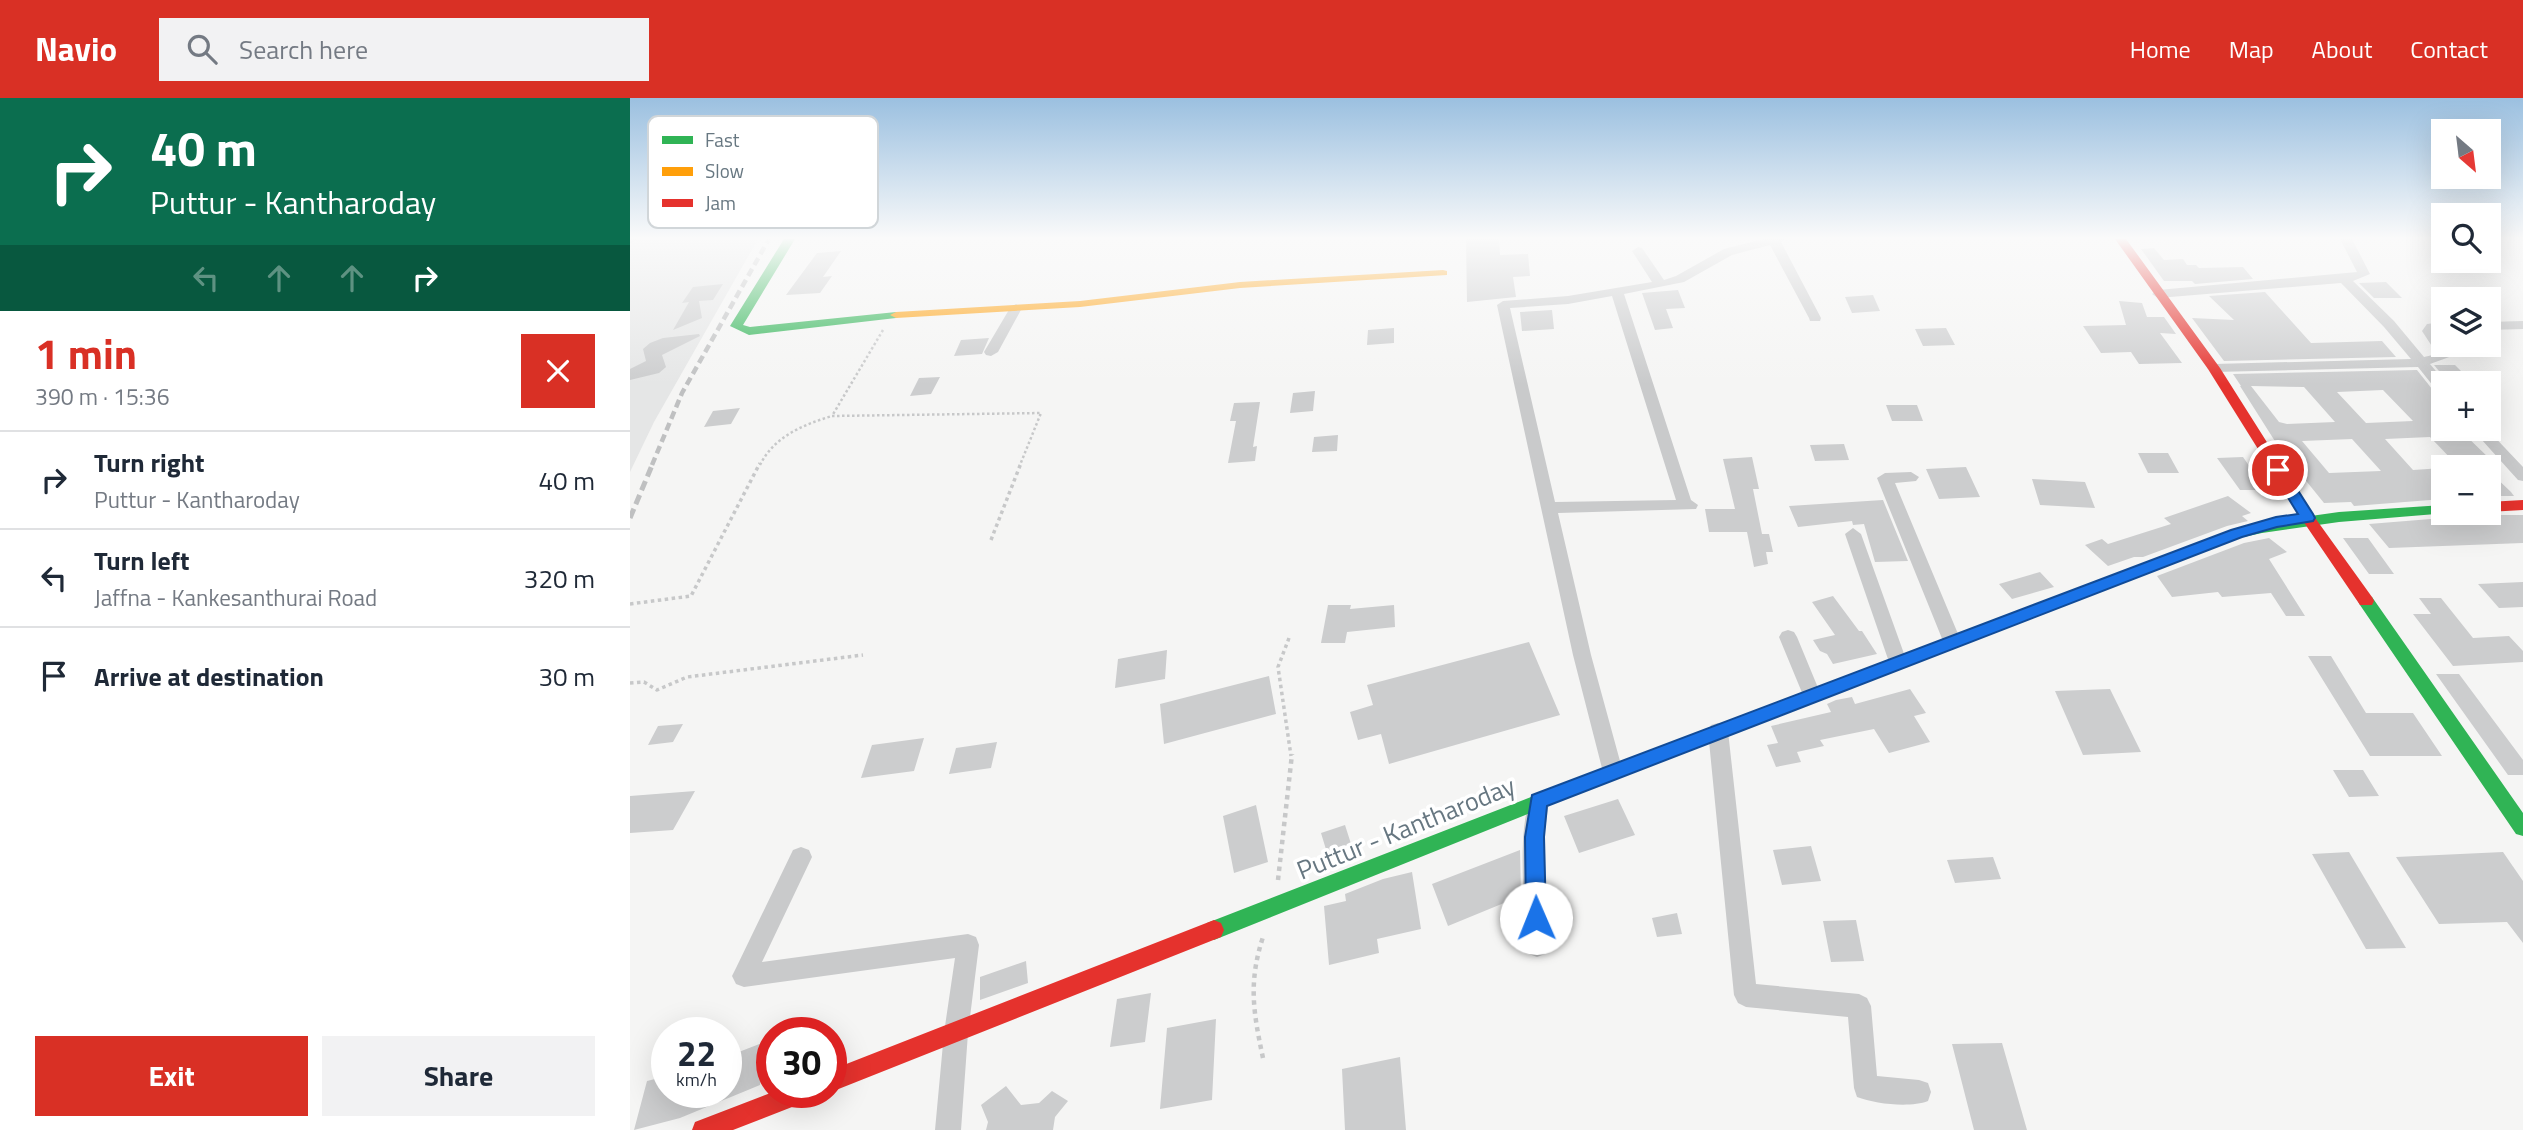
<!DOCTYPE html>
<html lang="en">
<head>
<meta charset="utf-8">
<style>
  body { margin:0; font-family:"Titillium Web",sans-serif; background:#f2f2f3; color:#1f2937; height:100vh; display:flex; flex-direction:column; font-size:26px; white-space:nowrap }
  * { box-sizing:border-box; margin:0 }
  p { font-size:23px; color:#747a83 }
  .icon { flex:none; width:38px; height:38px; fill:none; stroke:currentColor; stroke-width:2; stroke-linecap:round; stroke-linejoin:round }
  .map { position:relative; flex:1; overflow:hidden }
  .sheet { display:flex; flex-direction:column; background:#fff; width:630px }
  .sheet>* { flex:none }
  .guide { background:#0b6e4f; color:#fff; overflow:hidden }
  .needle { width:46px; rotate:152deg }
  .tools { position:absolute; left:1801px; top:21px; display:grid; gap:14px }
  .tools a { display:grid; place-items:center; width:70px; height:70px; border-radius:0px; background:#fff; box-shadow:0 7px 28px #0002; font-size:35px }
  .speed { position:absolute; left:21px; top:919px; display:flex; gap:14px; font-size:35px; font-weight:700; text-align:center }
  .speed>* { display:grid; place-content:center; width:91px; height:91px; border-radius:50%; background:#fff; box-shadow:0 7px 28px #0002; line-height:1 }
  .speed small { font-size:18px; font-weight:400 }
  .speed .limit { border:10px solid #d22; background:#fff; color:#111 }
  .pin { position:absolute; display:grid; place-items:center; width:60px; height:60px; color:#fff; margin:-30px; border:4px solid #fff; border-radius:50%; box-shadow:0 2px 7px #0007 }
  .me { position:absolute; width:77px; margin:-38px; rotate:359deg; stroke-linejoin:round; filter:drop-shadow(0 0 5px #0008) }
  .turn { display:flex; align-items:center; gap:24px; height:147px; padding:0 35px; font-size:32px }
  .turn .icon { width:91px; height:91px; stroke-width:2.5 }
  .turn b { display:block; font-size:49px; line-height:60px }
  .lanes { display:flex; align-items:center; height:66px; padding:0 35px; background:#0003; justify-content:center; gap:35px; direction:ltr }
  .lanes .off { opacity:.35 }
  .round { display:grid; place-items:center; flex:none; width:74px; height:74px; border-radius:0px; background:#f2f2f3 }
  .overview { display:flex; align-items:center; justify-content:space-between; height:119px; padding:0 35px }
  h1 { font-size:42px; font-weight:700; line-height:52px; color:#d93025 }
  .button { display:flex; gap:14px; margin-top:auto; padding:14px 35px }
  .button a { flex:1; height:80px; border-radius:0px; background:#d93025; color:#fff; font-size:28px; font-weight:700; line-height:80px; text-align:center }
  .button a+a { background:#f2f2f3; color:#1f2937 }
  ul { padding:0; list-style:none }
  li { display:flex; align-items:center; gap:21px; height:98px; padding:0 35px; border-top:2px solid #e0e1e3 }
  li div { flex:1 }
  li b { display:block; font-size:26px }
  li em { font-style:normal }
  header { display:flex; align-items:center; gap:42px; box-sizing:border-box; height:98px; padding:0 35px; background:#d93025; color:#fff }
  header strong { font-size:33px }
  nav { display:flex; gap:38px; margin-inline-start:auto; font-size:24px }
  .search { width:490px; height:63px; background:#f2f2f3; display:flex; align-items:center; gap:18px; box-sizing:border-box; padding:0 24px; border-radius:0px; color:#747a83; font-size:26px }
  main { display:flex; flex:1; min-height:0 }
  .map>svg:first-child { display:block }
</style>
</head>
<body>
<header>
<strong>Navio</strong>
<div class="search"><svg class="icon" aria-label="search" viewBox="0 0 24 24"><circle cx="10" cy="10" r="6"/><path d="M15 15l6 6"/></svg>Search here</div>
<nav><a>Home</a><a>Map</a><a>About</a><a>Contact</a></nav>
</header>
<main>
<section class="sheet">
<div class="guide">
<div class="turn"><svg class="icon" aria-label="right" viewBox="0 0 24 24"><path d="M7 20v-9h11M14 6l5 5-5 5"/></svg><div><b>40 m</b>Puttur - Kantharoday</div></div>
<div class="lanes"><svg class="icon off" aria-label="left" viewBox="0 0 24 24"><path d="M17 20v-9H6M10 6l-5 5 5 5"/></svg><svg class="icon off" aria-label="ahead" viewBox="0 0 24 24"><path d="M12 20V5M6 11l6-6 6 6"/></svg><svg class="icon off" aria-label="ahead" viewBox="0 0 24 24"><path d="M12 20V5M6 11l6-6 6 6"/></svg><svg class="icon" aria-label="right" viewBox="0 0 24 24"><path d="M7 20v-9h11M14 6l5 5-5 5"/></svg></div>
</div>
<div class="overview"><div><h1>1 min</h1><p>390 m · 15:36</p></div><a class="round" style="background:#d93025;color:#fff"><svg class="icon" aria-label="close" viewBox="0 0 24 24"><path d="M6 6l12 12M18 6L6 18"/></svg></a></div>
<ul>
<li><svg class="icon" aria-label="right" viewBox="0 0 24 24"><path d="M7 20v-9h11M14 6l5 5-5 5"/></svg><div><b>Turn right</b><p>Puttur - Kantharoday</p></div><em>40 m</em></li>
<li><svg class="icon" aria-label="left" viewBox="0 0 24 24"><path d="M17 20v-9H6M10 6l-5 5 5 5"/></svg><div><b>Turn left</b><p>Jaffna - Kankesanthurai Road</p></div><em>320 m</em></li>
<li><svg class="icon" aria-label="arrive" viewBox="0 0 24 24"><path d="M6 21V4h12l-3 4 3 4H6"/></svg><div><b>Arrive at destination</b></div><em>30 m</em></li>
</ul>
<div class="button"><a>Exit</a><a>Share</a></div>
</section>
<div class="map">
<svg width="1893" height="1032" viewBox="0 0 1893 1032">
  <rect width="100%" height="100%" fill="#f5f5f4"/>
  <path fill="#e5e6e6" d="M12,141H128L24,324L0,374V143Z"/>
  <path fill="#cccdce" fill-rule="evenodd" d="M836,141H869L870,157L898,156L900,178L883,179L886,199L837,204Z
    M1524,150L1534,162L1553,161L1557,167H1566L1569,170L1613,169L1623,181L1565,186L1562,183H1534L1511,151Z
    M211,153L193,179L202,178L190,195L156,197L187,155Z
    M1756,184L1772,200H1744L1729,185Z
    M93,186L83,202L69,203L72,220L43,232L59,204L52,205L63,189Z
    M1048,192L1055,210L1036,211L1043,230L1025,232L1012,195Z
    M1635,194L1681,245L1752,243L1766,259L1594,263L1562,220L1604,222L1579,198Z
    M1243,197L1250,213L1222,215L1215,199Z
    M1489,203L1512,205L1517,219H1534L1546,236L1530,235L1552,265L1509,266L1501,254L1471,255L1453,228L1496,227Z
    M922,212L924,231L892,233L890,214Z
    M764,230V245L737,247L738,232Z
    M1316,230L1325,247L1293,248L1285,231Z
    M69,236L70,238L32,257L36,269L29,275L0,282V271L16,263L13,251L20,245L33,240Z
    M359,240L352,256L324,258L331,242Z
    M1804,267H1825L1843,285H1819Z
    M1787,272L1806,296L1813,297V331H1829L1861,362L1849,363L1856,369H1829L1800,339L1755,341L1783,372L1813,370V401L1724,408L1721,404L1694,405L1648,348L1610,288H1621H1611L1603,276ZM1621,288L1674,289L1705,324L1657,326L1649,324ZM1753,292L1783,323L1736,325L1707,294ZM1722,341L1751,373L1699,375L1672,343Z
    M310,279L301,296L280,298L289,280Z
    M685,293L683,313L660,315L663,295Z
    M630,304L623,349L627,348L625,363L598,365L606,323H600L604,305Z
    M1256,307H1287L1293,323H1262Z
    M110,310L101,326L74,329L83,313Z
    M708,337L707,353L682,354L684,339Z
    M1214,346L1219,362L1185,363L1180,347Z
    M1508,355H1538L1549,375H1518Z
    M1122,359L1129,391H1123L1132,436H1139L1143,454H1136L1138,466L1124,469L1117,434H1079L1075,411H1105L1093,361Z
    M1613,359L1636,392H1610L1587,360Z
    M1336,369L1350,399L1309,401L1296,371Z
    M1858,372L1881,394L1884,398H1858Z
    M1402,381L1455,384L1465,410L1410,407Z
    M1598,398L1621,415L1612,418L1618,423L1597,428L1513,459H1504L1478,468L1455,447L1472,441L1478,446L1541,426L1534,420Z
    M1253,402L1278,463L1245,464L1234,426L1223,427L1222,423L1168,429L1159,408Z
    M1858,417H1893V445L1759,450L1739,426L1813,420V424L1858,422Z
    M1639,440L1657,454L1639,461L1675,518H1656L1641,495L1592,499L1588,494L1542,499L1527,478L1614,445Z
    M1713,440H1738L1764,476H1739Z
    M1410,474L1424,489L1382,501L1369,486Z
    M1893,484V509L1869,510L1848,486Z
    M1203,498L1229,533H1232L1247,556L1203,566L1197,556L1190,553L1183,542L1205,537L1182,504Z
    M1789,500H1811L1843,540L1879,538L1893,553V564L1823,568L1783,516H1801Z
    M698,507H721L720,511L764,507L765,529L717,534L715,545H691Z
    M899,544L930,617L759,666L751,636L728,642L720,614L743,607L737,587Z
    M537,552L535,581L485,590L488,561Z
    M1678,558H1701L1736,615H1783L1812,658H1740Z
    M1806,576H1829L1893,662V677H1878Z
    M639,578L646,616L534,646L530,606Z
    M1280,591L1296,615L1284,618L1300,644L1259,655L1244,631L1190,642L1194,648L1167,654L1171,664L1146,669L1137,647L1148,645L1141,628L1201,614L1197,606L1206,602L1222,599L1225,606Z
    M1480,591L1511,654L1453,657L1425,593Z
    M53,626L43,644L18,647L28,628Z
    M294,640L284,673L231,680L242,647Z
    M367,644L361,670L319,676L326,650Z
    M1703,672H1733L1749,698L1719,699Z
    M65,693L43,732L0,735V698Z
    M988,701L1005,737L949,755L934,718Z
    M626,707L638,764L604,775L593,718Z
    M715,727L722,749L698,758L691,735Z
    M1181,748L1191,783L1152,787L1143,752Z
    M890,752L891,798L818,828L802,786Z
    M1719,754L1776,850L1736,851L1682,756Z
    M1873,754L1893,783V845L1877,824L1809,826L1766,759Z
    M1363,759L1371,781L1325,785L1317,762Z
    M782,774L791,831L747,841L749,855L699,867L694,808L716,803L715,796L753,781Z
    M1047,815L1052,836L1027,839L1022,820Z
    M1226,822L1234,863L1201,864L1193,823Z
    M396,863L398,885L350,902V879Z
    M521,895L515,944L480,949L487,901Z
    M586,921L582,1002L530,1011L537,930Z
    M132,945L130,987L50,1020L4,1032L17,983L37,978V994H96V959Z
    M1372,945L1397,1032H1344L1322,946Z
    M770,959L776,1032H715L712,971Z
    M376,988L391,1007L409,1005L422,993L438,1003L425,1019L423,1032H356L358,1024L351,1007Z"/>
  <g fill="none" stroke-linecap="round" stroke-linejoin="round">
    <path stroke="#c7c8c9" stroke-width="2.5" stroke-dasharray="2.5 2.5" stroke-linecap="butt" d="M253,232L202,318L411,315L390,367
      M130,367C144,339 172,327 202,318"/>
    <path stroke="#c7c8c9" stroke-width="3.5" stroke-dasharray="3.5 3.5" stroke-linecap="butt" d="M361,442L391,365
      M0,506L61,498L130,365
      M659,540L648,569L661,658
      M0,585L14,584L27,592L57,579L233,557"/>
    <path stroke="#c7c8c9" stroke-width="4.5" stroke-dasharray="4.5 4.5" stroke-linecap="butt" d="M648,782L662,656
      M633,960C623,913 618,883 634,836"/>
    <path fill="#c9cacb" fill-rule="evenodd" d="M0,141H6V142L0,146Z
      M1133,141H1155L1151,144L1191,220L1190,223H1180L1179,220L1140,147L1102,157L1054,184L994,196L1061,402L1068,407L1066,411L928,415L961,557L993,674L990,680L983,682L976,680L973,674L943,557L867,207L873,203L938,198L1022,184L1002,153L1008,149L1012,150L1034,182L1046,178L1094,151ZM982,198L1046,402L925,404L880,210L938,206Z
      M1710,141H1722L1740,176L1723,183L1764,223L1794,259L1807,256L1792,233L1797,226L1813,224V232L1806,233L1822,258L1800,266L1816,285H1813V295L1808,294L1788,269L1584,274L1577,270L1584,266L1781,261L1754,229L1711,185L1528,200L1522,196L1528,192L1727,174Z
      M386,206L392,210L368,254L361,258L356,257L354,254L380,210Z
      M1893,223V231L1858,232V224Z
      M1842,331H1857L1893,369V383L1888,382Z
      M1281,374L1289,379L1286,383L1265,385L1331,543L1328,548H1316L1313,543L1247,380L1255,375Z
      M1223,430L1231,436L1277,564L1274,569H1262L1259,564L1215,436Z
      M1158,532L1164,534L1167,539L1191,597L1189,602L1182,604L1175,602L1173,597L1149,539L1152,534Z
      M1088,625L1095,627L1098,633L1126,886L1229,896L1237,900L1241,908L1247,978L1289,982L1298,985L1301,994L1298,1003C1280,1010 1245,1006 1227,999L1224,990L1218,919L1116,909L1108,905L1104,897L1078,633L1081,627Z
      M909,694L916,697L919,703L914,739L918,848L915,856L907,859L899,856L896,848C895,809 886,730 902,697Z
      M171,749L179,752L182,759L132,864L338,836L346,839L349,847L338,935L331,1032H305L314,935L325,860L114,889L106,886L102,878L106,870L163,752Z"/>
    <path fill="#30b455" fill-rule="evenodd" d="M154,141H165L113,227L120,229L266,214L272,217L266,220L119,237L100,228Z
      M1813,407V415H1818L1709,424L1632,435L1609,440L1448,502L1443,504L1435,498L1438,494L1601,432L1632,425L1709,414Z
      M1736,497L1742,499L1893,715V738L1886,736L1730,507L1728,503Z
      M1014,655L1020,657L1023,662L1020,667L584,842L577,839L574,832L577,825Z"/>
    <path fill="#ff9f0a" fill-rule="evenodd" d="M813,172L817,173V177L610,190L450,209L266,220L260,217L266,214L450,203L610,184Z"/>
    <path fill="#e5322d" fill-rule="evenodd" d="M1485,141H1496L1590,270L1683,417L1742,499L1744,503L1742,507H1730L1673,423L1578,271Z
      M1893,402V412L1858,414V404Z
      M1443,492L1448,494L1451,498L1448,502L1020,667L1014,669L1008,667L1005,662L1008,657Z
      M584,822L591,825L594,832L591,839L201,994V972Z
      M143,994H183L180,1002L103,1032H62L65,1024Z"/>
    <path stroke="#bfc0c1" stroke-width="4.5" stroke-dasharray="8 4.5" stroke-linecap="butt" d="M22,367L52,295L139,141"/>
    <path stroke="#bfc0c1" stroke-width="5" stroke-dasharray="10 5" stroke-linecap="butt" d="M0,420L23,365"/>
  </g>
  <linearGradient id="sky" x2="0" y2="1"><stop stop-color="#9bc0e0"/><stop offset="0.49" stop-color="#fafafa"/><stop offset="1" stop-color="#fafafa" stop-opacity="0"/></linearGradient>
  <rect width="1893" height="286" fill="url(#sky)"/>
  <path fill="#1a73e8" stroke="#114b97" stroke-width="2" d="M1648,368L1653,369L1683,416L1685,420L1683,423L1647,429L1612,439L917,708L914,739L916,820L913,827L906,830L899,827L896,820L895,739L902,697L1601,432L1646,419L1668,416L1641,372Z"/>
  <g text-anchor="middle" stroke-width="7" stroke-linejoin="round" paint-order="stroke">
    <g font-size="26" fill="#677781" stroke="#fff">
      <text transform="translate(776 730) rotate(-22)" y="9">Puttur - Kantharoday</text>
    </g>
  </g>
  <rect x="18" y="18" width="230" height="112" rx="10" fill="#fff" stroke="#d1d6d9" stroke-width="2"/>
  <rect x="32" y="38" width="31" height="8" fill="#30b455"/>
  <rect x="32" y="69" width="31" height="9" fill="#ff9f0a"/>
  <rect x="32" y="101" width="31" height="8" fill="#e5322d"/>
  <g font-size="19" fill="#677781">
    <text x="75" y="49">Fast</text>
    <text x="75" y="80">Slow</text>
    <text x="75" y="112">Jam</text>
  </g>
</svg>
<div class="tools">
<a><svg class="needle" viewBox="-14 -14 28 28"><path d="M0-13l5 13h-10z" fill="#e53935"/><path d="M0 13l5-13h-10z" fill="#747a83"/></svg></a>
<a><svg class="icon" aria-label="search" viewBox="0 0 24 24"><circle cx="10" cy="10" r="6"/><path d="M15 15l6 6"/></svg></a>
<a><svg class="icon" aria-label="layers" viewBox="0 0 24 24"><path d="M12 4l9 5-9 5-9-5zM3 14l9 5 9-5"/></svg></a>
<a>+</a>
<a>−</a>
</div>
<div class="speed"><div>22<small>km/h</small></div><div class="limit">30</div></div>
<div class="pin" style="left:1648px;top:372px;background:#d93025"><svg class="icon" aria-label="arrive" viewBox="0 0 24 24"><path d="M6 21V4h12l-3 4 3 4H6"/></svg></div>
<svg class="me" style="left:906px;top:820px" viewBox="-20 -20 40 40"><circle r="19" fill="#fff"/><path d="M0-13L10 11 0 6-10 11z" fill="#1a73e8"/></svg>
</div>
</main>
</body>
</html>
